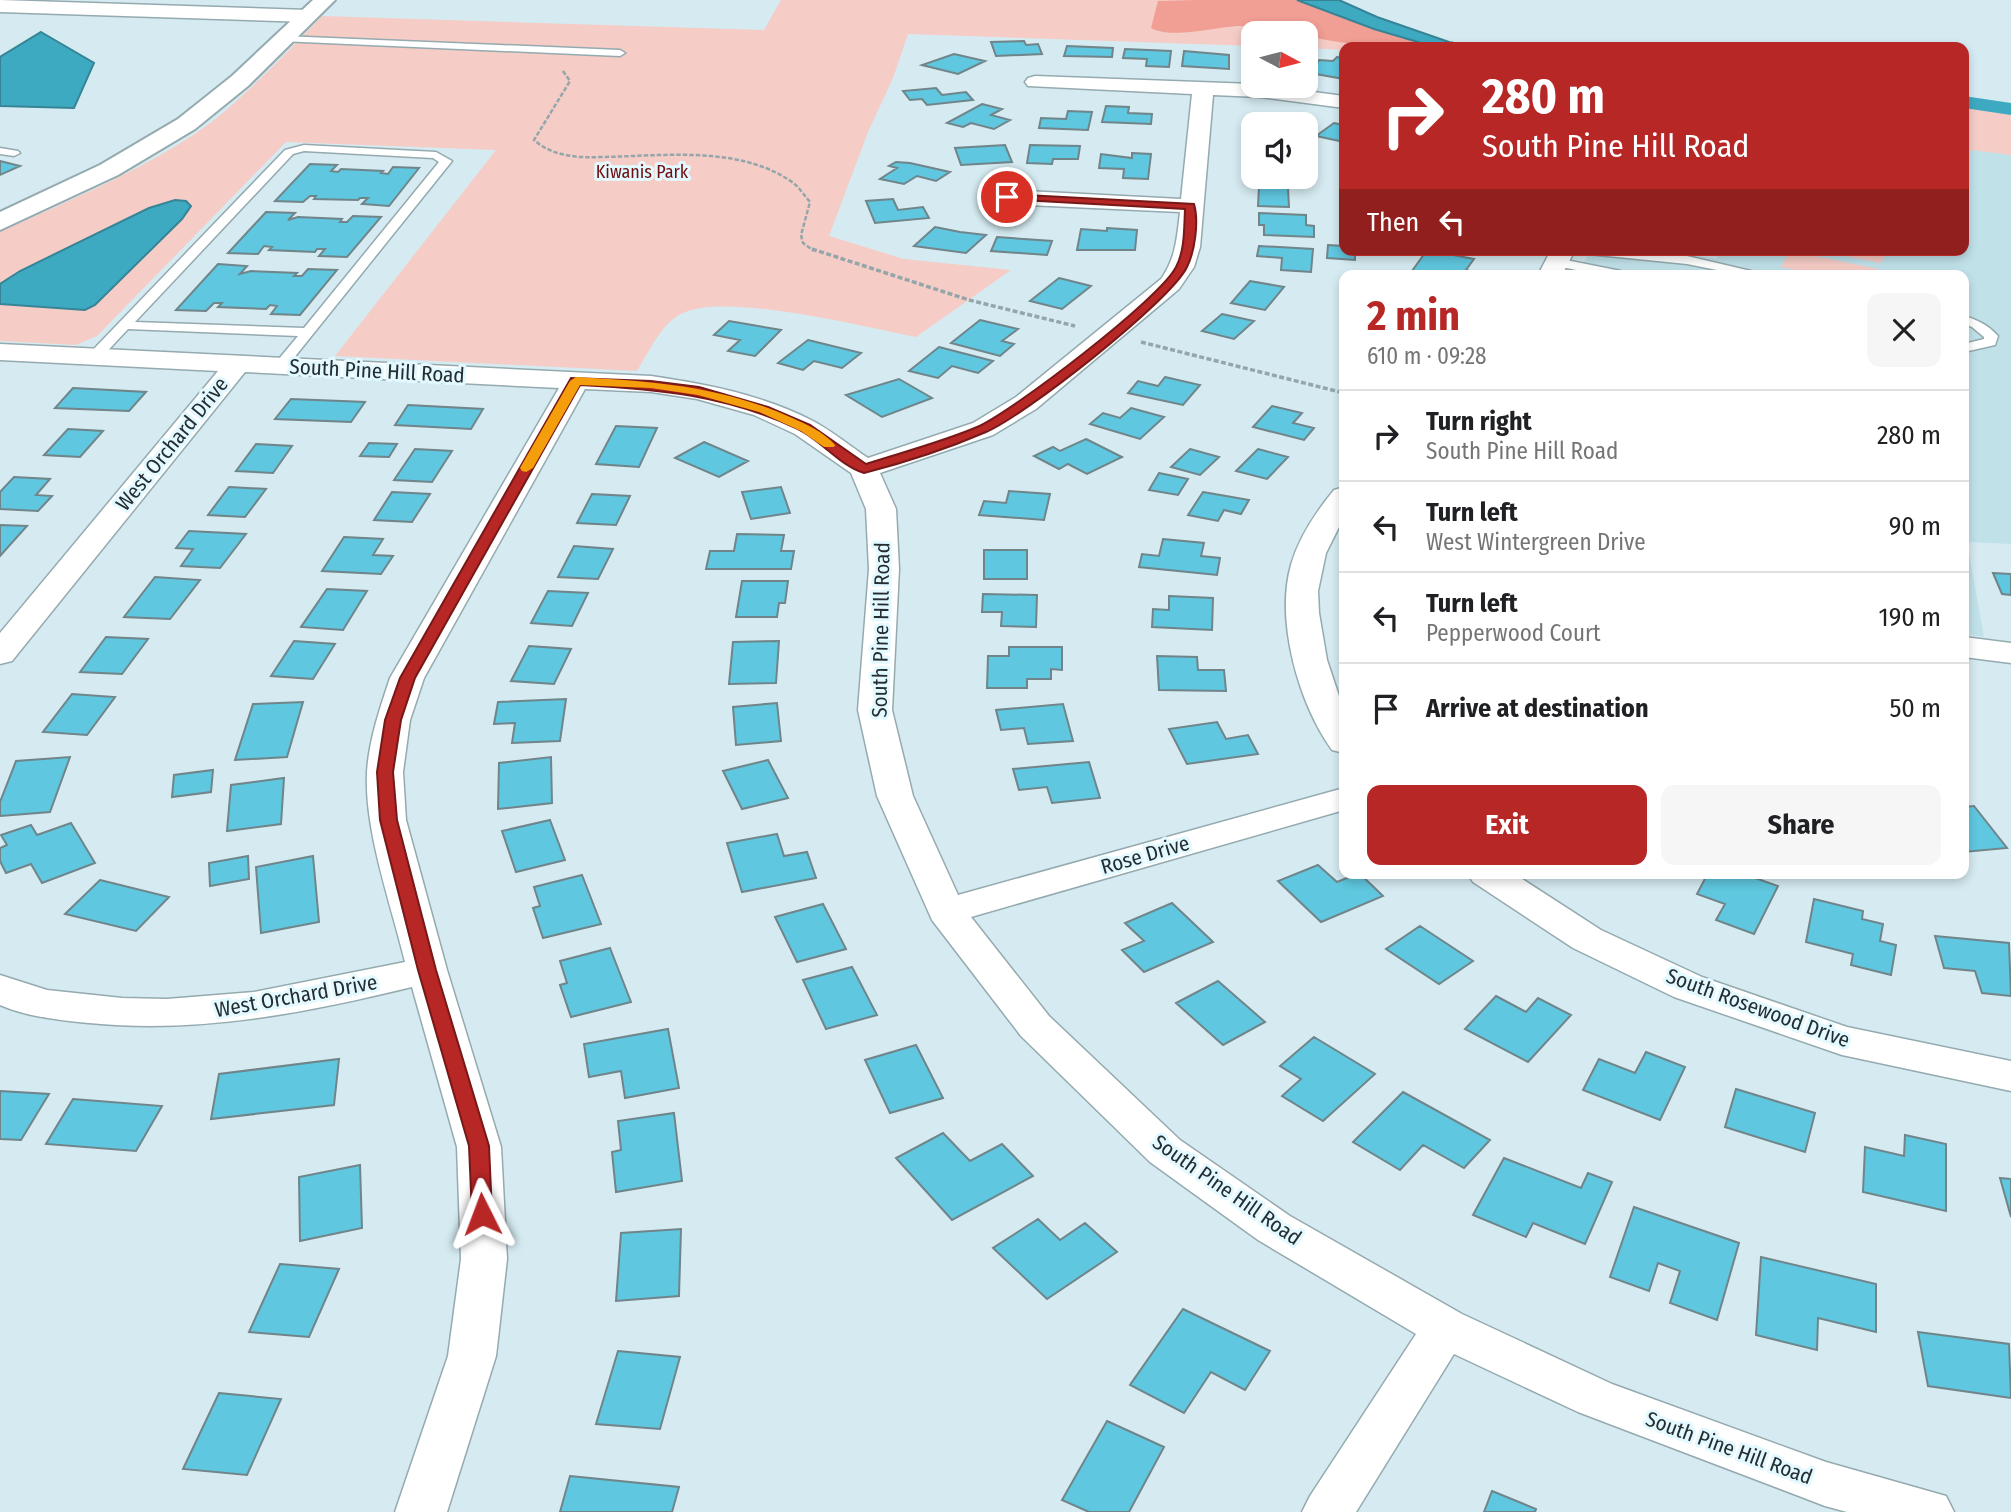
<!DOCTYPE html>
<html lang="en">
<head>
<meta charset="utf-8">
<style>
  body { margin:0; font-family:"Fira Sans Condensed",sans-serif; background:#f6f6f6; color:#202124; height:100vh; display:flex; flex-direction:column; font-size:26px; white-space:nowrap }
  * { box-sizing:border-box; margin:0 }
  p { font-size:23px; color:#757577 }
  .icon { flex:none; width:38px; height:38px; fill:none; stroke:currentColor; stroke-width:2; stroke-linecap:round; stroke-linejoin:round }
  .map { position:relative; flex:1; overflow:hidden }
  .details { position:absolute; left:1339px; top:270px; width:630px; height:609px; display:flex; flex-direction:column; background:#fff; border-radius:14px; box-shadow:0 4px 10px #0003 }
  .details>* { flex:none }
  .top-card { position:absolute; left:1339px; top:42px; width:630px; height:214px; border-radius:14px; box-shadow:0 4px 10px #0003; background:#b62725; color:#fff; overflow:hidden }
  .needle { width:46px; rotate:97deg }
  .controls { position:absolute; left:1241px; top:21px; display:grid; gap:14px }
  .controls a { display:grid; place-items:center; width:77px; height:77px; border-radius:14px; background:#fff; box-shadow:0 4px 10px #0003; font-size:35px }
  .pin { position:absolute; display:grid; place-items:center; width:60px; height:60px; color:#fff; margin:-30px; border:4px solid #fff; border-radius:50%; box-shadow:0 2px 7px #0007 }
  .me { position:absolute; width:77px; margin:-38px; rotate:357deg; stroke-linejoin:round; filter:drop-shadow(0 0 5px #0008) }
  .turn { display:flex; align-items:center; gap:24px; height:147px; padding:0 28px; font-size:32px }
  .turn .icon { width:91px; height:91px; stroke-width:2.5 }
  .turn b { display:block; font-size:49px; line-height:60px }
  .then { display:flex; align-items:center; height:66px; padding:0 28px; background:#0003; gap:14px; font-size:26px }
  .round { display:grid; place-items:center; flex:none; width:74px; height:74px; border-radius:14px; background:#f6f6f6 }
  .head { display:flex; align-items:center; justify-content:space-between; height:119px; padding:0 28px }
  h1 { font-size:42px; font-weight:700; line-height:52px; color:#b62725 }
  .primary-button { display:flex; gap:14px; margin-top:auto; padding:14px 28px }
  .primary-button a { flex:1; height:80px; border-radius:14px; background:#b62725; color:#fff; font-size:28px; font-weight:700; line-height:80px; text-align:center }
  .primary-button a+a { background:#f6f6f6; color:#202124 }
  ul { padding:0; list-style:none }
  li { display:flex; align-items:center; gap:21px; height:91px; padding:0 28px; border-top:2px solid #e0e0e0 }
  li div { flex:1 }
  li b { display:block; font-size:26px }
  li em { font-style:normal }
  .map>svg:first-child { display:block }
</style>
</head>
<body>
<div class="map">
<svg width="2011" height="1512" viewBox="0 0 2011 1512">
  <rect width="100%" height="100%" fill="#d5ebf1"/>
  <path fill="#c1e1e9" d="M1964,149L2011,155V544L1967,542L1984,637L1964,634V275H1575L1592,250H1656L1717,259V250H1964Z"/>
  <path fill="#f6ccc6" d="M781,0H1196L1158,32L1242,26L1304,33H1253V46L908,34L893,78L868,132L829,236L904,259L1011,270L916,337C866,327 726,292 683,313C661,323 649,352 637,371L335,356L496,150L286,142L97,336L76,345L0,341V232C68,201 160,163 218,117C255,86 289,50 322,16L764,30Z
    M1306,34L1328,40L1379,47H1344V50L1306,48Z
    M1964,106L2011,108V155L1964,149Z
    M1815,250H1888L1881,263Z
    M1790,251H1791L1878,269L1875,275H1820L1781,267Z"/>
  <path fill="#f19e94" d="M1196,0H1297L1374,29L1438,47C1401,47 1363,47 1326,40C1298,34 1271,26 1242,26C1218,26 1171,40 1151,28L1158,1Z"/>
  <path fill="#3eaac2" stroke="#368496" stroke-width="2" d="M1297,0H1339L1377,17L1449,42L1476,47L1428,45L1374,29Z
    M41,32L94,63L74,108L0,106V57Z
    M175,200L186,201L191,206L182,219L95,305L85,310L0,304V284L20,271L149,208Z"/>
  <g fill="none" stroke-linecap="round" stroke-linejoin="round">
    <path fill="#3eaac2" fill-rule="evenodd" d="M1964,96L2011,103V115L1964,108Z"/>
  </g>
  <path fill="#5fc7df" stroke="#70858a" stroke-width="2" d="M1024,41L1026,45L1038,44L1042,54L996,56L991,42Z
    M1067,46L1113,48L1112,57L1064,56Z
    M1125,49L1171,51L1169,67L1146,66L1147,59L1123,58Z
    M1184,51L1229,55V69L1182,66Z
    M954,54L985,61L958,74L922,65Z
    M1337,57L1344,58V79L1310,73L1319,60L1333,61Z
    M936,88L942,95L966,92L973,100L927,105L922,99L910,100L903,91Z
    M982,104L1002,109L991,115L1010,120L994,129L971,123L963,127L947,123Z
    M1106,106L1129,107L1128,113L1152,114L1151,124L1102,122Z
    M1068,111L1092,112L1088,130L1039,128L1041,118L1066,119Z
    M1287,115L1311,118L1306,126V124H1255L1258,120L1281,123Z
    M1334,123L1344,125V142L1316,136Z
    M1005,145L1012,162L961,165L955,148Z
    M1030,145L1080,146L1078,159H1053L1052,164L1027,163Z
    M1132,153L1151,154L1148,179L1123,178L1124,169L1099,168L1101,154L1132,158Z
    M0,161L20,166L0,175Z
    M896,162L910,163L950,172L936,181L917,176L904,184L880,179L897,168L889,166Z
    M310,164L337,165L331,171L338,172L341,169L383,171L381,173L388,174L393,167L419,168L389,206L362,204L368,198H360L358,200L314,199L316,196H310L303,202L275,201Z
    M1259,187L1288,188L1289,207L1258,206Z
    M893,199L898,210L923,207L929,218L875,223L866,201Z
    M266,212L295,213L288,220L298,217L342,219L340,222H347L353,216L381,217L347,257L319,256L325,249H317L315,252L269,250L272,247L264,246L258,254L228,253Z
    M1259,213L1306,215V225L1314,226V237L1264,235V225H1259Z
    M935,227L960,232L986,235L966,253L914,246Z
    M1107,228L1137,230L1135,250H1077L1081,229L1107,231Z
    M997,237L1052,241L1047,255L991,251Z
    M1328,245L1344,246V250H1355V260L1327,258Z
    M1259,246L1313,249L1311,272L1281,270L1282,258L1257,256Z
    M1427,250L1474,259L1466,270L1473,272L1471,275H1433L1412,271Z
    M218,264L247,266L240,274L251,271L297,273L294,276H302L308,269L337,270L300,315L271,314L277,306L270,305L266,309L218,307L222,303H214L206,311L176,310Z
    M1059,278L1091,286L1062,309L1030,301Z
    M1250,281L1284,287L1265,310L1231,303Z
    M1222,314L1254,321L1234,339L1202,331Z
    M980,320L1018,329L1002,341L1014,344L1000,356L951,343Z
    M729,321L781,330L755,356L728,351L740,340L714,335Z
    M808,340L861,353L842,368L814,361L803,370L778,363Z
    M939,347L993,361L978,373L952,366L938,378L909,371Z
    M1165,377L1200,385L1183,405L1128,393L1138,381L1158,386Z
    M899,379L932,398L882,417L846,395Z
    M73,388L146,392L129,411L55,408Z
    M291,399L365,402L351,422L275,419Z
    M408,405L483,409L471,429L395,425Z
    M1272,406L1302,413L1293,423L1314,428L1304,440L1253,427Z
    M1131,408L1164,417L1140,439L1090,424L1103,413L1120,418Z
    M616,426L657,428L639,467L596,464Z
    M68,429L103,431L80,457L44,455Z
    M1086,439L1122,457L1087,474L1068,464L1059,469L1034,456L1053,447L1060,451Z
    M704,442L748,461L719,477L675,458Z
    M369,443L397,444L389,457L360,456Z
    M256,444L292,446L273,473L236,471Z
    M415,449L452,451L432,482L394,480Z
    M1190,449L1219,457L1200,475L1171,467Z
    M1258,449L1288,457L1267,479L1236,471Z
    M1159,473L1188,479L1178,495L1149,490Z
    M14,477L50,479L36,495L52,496L38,511L0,509V492Z
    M229,487L266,489L245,517L208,515Z
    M781,487L790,513L751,519L742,492Z
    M1009,491L1050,494L1044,520L979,515L984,501L1006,503Z
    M392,492L430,494L412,522L374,520Z
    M1203,492L1249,500L1241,514L1224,510L1218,521L1188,515Z
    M592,494L630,496L616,525L577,523Z
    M0,525L27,526L0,556Z
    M189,531L246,534L220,568L181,566L193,549L176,548Z
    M737,534L784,535L781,551H794L791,569H706L710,551H734Z
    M344,537L383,539L373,555L393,556L381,574L322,571Z
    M1163,539L1204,543L1201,556L1220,558L1217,575L1139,567L1142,554L1159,556Z
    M574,546L613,549L598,579L558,577Z
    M984,550H1027V579H984Z
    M1993,573L2011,574V595L2002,594Z
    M155,577L200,580L170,619L124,617Z
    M742,581H788L785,603H779L777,617H736Z
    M327,589L367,591L343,630L301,627Z
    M548,591L588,593L572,626L531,623Z
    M983,594L1037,595L1036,627L1001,626L1002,612H982Z
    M1169,596L1213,598L1212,630L1152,627L1153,609L1169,610Z
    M106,637L148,639L122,674L80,672Z
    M294,641L335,644L313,679L271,676Z
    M779,641L776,683L729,684L733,642Z
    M529,646L571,649L554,684L511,681Z
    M1009,647H1062V670L1051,669V679H1027V688H987L988,656H1009Z
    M1157,656L1197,657L1198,670H1224L1226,691L1159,690Z
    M72,694L115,697L87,735L43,732Z
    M566,699L560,741L512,743L515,723L494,724L498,702Z
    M303,702L287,757L235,760L253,704Z
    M777,703L781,741L736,745L733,707Z
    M1063,704L1073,741L1028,744L1024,728L1001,730L996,710Z
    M1217,722L1226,739L1248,735L1258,754L1187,764L1169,729Z
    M70,757L50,812L0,816V802L16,761Z
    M551,757L552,803L498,809L499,763Z
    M768,760L788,798L742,809L723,771Z
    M1089,762L1100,798L1052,803L1047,787L1019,790L1013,769Z
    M213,770L211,792L172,797L174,775Z
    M284,778L281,824L227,831L231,785Z
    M1974,806L2007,848L1964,852V807Z
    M550,820L565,860L516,872L502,831Z
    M71,823L95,863L42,883L31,864L6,873L0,861V848L7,845L1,835L31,825L37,835Z
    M777,834L784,856L807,852L816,878L742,892L727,843Z
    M248,856L249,879L210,886L209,863Z
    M313,856L319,922L261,933L256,867Z
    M1318,865L1337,882L1359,873L1383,896L1321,922L1278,881Z
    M1708,873H1741L1778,886L1754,934L1716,920L1725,904L1697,894Z
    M582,875L601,924L543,938L533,908L540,906L534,887Z
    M100,880L169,897L136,931L65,914Z
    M1814,899L1863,911L1862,919L1883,924L1880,941L1896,945L1891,975L1851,965L1853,954L1806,942Z
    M1172,903L1213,942L1144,972L1122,950L1144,941L1125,923Z
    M823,904L846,949L797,962L775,917Z
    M1420,926L1473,961L1439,984L1386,949Z
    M1935,936L2009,943L2011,996L1982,993L1975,971L1944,968Z
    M610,948L631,1002L571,1017L560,985L567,983L560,961Z
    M852,967L877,1015L826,1029L803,980Z
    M1218,981L1265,1022L1223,1045L1176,1003Z
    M1496,996L1526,1012L1538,998L1571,1015L1528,1062L1465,1029Z
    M668,1029L679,1088L625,1098L621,1071L589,1077L584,1044Z
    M1314,1037L1375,1074L1323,1121L1282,1096L1301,1079L1280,1066Z
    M916,1045L943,1098L890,1113L865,1060Z
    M1646,1052L1685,1067L1660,1120L1583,1090L1599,1059L1635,1073Z
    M339,1059L334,1105L211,1119L219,1074Z
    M1736,1089L1815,1113L1805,1152L1725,1127Z
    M0,1091L49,1094L21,1140L0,1139Z
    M1403,1092L1490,1140L1464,1168L1423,1145L1400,1170L1353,1142Z
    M73,1099L162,1106L136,1151L46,1144Z
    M674,1113L682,1181L616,1192L612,1152L621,1150L618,1121Z
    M943,1133L970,1161L1002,1144L1033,1176L952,1220L896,1158Z
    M1905,1135L1946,1144V1211L1863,1192L1865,1147L1904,1156Z
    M1504,1158L1581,1188L1588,1173L1612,1182L1585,1244L1533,1223L1526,1237L1473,1215Z
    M360,1165L362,1228L300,1241L299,1177Z
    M2000,1178L2011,1179V1217Z
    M1634,1207L1739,1243L1717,1320L1670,1303L1680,1271L1658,1263L1649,1291L1610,1277Z
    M1038,1219L1060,1240L1085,1223L1117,1252L1047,1299L993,1248Z
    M681,1229L679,1296L616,1301L621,1233Z
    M1761,1257L1876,1284V1332L1818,1318L1817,1350L1756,1335Z
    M280,1264L339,1269L309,1337L249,1332Z
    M1183,1309L1270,1351L1245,1390L1211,1372L1184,1413L1130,1385Z
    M1918,1332L2009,1344L2011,1398L1928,1386Z
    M618,1351L680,1357L660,1429L596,1424Z
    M219,1393L281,1399L247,1475L183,1469Z
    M1107,1421L1164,1447L1129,1512H1089L1062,1500Z
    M570,1476L679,1487L672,1512H560Z
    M1492,1491L1536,1509L1535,1512H1484Z"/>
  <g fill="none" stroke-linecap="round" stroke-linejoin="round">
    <defs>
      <path id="service" d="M283,36L620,50L625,53L620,56L280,41L278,39Z
        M304,145L436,152L452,161L285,369L280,370L273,366L298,336L128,329L99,360H89V354L285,150ZM304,151L433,158L439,162L304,328L135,322L293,154Z
        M0,148L18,151L20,153L14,156L0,154Z
        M1582,250H1626L1687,256L1768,275H1742L1687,264L1588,254Z
        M1556,258L1621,271L1627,275H1601L1552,265V259Z
        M1964,316C1978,320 1988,325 1998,336L1995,345L1964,352V344L1984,339V337L1972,327L1964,324Z"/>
      <path id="minor" d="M0,0L308,10L318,16L308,22L0,12Z
        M1035,76L1253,84L1344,96V108L1260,97L1213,95L1200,247L1194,267L1179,289L1036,409L993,435L880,473L896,509L899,569L892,710L913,796L958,895L1344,788V810L971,917L1049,1016L1180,1140L1290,1216L1462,1314L1612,1384L1826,1462L1946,1496L1954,1512H1847L1825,1506L1578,1412L1454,1354L1356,1512H1302L1310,1496L1416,1334L1258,1240L1150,1162L1021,1036L932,920L877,796L858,710L869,569L866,509L851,473L795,434L754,415L697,399L651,392L585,389L424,678L410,720L403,772L406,820L447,970L501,1147L507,1259L496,1356L447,1512H395L448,1356L461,1259L457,1147L412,987C305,1013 199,1034 89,1023C59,1020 28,1017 0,1005V975L47,990L122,998L167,999L254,992L405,962C391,904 364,830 367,772C369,740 380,708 390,678L559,388L245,372L12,661L0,664V633L218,371L0,360V344L651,376C706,384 763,395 813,421C832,431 850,446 868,458L973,423L1016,397L1161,279C1176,258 1177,237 1180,212L1007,204L999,202L995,197L999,192L1007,190L1181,199L1192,94L1028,86L1025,82L1028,78Z
        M1551,250H1575L1562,275H1538Z
        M1344,487V517L1326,553L1318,591L1319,613L1327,660L1344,711V753L1332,750C1299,704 1275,621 1291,565C1299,537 1316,512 1334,490Z
        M1964,637L2011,643V663L1964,657Z
        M1467,873H1513L1601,930L1702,977L1847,1027L2011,1061V1091L1842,1055L1674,997L1573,948L1473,882Z"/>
      <path id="tertiary" d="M313,0H335L248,86L195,129L118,175L0,230V212L100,165L178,119L232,76Z"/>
    </defs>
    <use href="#service" stroke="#94aaaf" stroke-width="3"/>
    <use href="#minor" stroke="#94aaaf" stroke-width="3"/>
    <use href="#tertiary" stroke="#94aaaf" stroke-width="4"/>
    <path stroke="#95a6aa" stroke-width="2.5" stroke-dasharray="4.5 2" stroke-linecap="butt" d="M563,71L570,81L534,140C548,152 562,155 579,157C647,159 733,141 792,182C799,187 804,195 810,202L801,235L803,243L814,251"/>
    <path stroke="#95a6aa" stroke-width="3.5" stroke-dasharray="5 2.5" stroke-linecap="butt" d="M812,249L969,300L1075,326
      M1141,342L1344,393"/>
    <use href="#service" fill="#fff" fill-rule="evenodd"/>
    <use href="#minor" fill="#fff" fill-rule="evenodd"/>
    <use href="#tertiary" fill="#fff" fill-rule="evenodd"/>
  </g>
  <path fill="#b62725" stroke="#761918" stroke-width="2" d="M1007,194L1194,204C1199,221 1195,251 1187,267C1171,301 1023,417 986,432C949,448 903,463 864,473C840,466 821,440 798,429C726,395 658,389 580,385L415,678L401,720L393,772L397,820L436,970L489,1146L492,1214L489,1220L482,1222L475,1220L472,1214L469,1146L418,970L380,820L377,772L385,720L400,678L571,378L651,381L699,387L768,407L810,425L866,464C903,452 942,442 977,427C1012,412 1161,298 1176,267C1185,250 1184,228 1185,209L1004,199V195Z"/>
  <path fill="#f59e0b" d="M576,377C650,381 721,386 790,417C806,424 824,432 835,445L834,447H824L801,431L759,412L698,395L651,388L580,385L533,468L526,472L522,471L520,468L570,381Z"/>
  <g text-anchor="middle" stroke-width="6" stroke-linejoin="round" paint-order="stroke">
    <g font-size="18" fill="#700d0e" stroke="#e2f9ff">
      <text x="642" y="178">Kiwanis Park</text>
    </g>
    <g font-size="21" fill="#252d30" stroke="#e2f9ff">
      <text transform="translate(377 371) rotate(3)" y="7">South Pine Hill Road</text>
      <text transform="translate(172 444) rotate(-51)" y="7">West Orchard Drive</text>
      <text transform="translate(881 630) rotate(-89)" y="7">South Pine Hill Road</text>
      <text transform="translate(1145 855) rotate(-16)" y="7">Rose Drive</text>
      <text transform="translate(296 996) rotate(-10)" y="7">West Orchard Drive</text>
      <text transform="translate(1758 1008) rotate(20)" y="7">South Rosewood Drive</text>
      <text transform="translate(1227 1190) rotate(35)" y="7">South Pine Hill Road</text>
      <text transform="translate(1729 1448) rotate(20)" y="7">South Pine Hill Road</text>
    </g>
  </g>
</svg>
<div class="controls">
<a><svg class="needle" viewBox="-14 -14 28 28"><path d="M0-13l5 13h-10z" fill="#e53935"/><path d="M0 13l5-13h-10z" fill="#757577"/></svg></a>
<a><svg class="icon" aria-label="sound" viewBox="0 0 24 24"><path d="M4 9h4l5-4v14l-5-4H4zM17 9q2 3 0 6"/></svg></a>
</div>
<div class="pin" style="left:1007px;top:197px;background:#d93025"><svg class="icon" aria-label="arrive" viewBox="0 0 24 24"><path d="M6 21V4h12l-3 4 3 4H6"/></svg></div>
<svg class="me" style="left:482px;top:1214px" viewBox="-20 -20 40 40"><path d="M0-17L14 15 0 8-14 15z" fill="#b62725" stroke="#fff" stroke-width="4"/></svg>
<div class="top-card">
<div class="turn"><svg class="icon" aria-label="right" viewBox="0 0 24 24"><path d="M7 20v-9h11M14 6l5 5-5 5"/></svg><div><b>280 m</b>South Pine Hill Road</div></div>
<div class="then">Then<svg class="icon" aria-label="left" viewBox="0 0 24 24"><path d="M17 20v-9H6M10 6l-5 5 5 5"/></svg></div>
</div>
<section class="details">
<div class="head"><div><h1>2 min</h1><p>610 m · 09:28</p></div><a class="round"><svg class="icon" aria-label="close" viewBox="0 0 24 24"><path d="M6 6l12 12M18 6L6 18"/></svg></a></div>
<ul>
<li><svg class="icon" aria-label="right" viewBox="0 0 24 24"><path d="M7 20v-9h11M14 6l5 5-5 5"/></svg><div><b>Turn right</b><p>South Pine Hill Road</p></div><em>280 m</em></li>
<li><svg class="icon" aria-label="left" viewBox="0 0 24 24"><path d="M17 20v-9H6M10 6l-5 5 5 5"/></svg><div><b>Turn left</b><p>West Wintergreen Drive</p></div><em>90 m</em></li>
<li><svg class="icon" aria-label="left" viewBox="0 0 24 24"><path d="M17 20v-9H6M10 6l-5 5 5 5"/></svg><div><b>Turn left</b><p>Pepperwood Court</p></div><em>190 m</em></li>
<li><svg class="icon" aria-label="arrive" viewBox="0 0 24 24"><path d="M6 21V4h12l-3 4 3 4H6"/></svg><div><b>Arrive at destination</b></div><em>50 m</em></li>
</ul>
<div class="primary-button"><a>Exit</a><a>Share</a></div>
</section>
</div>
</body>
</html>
